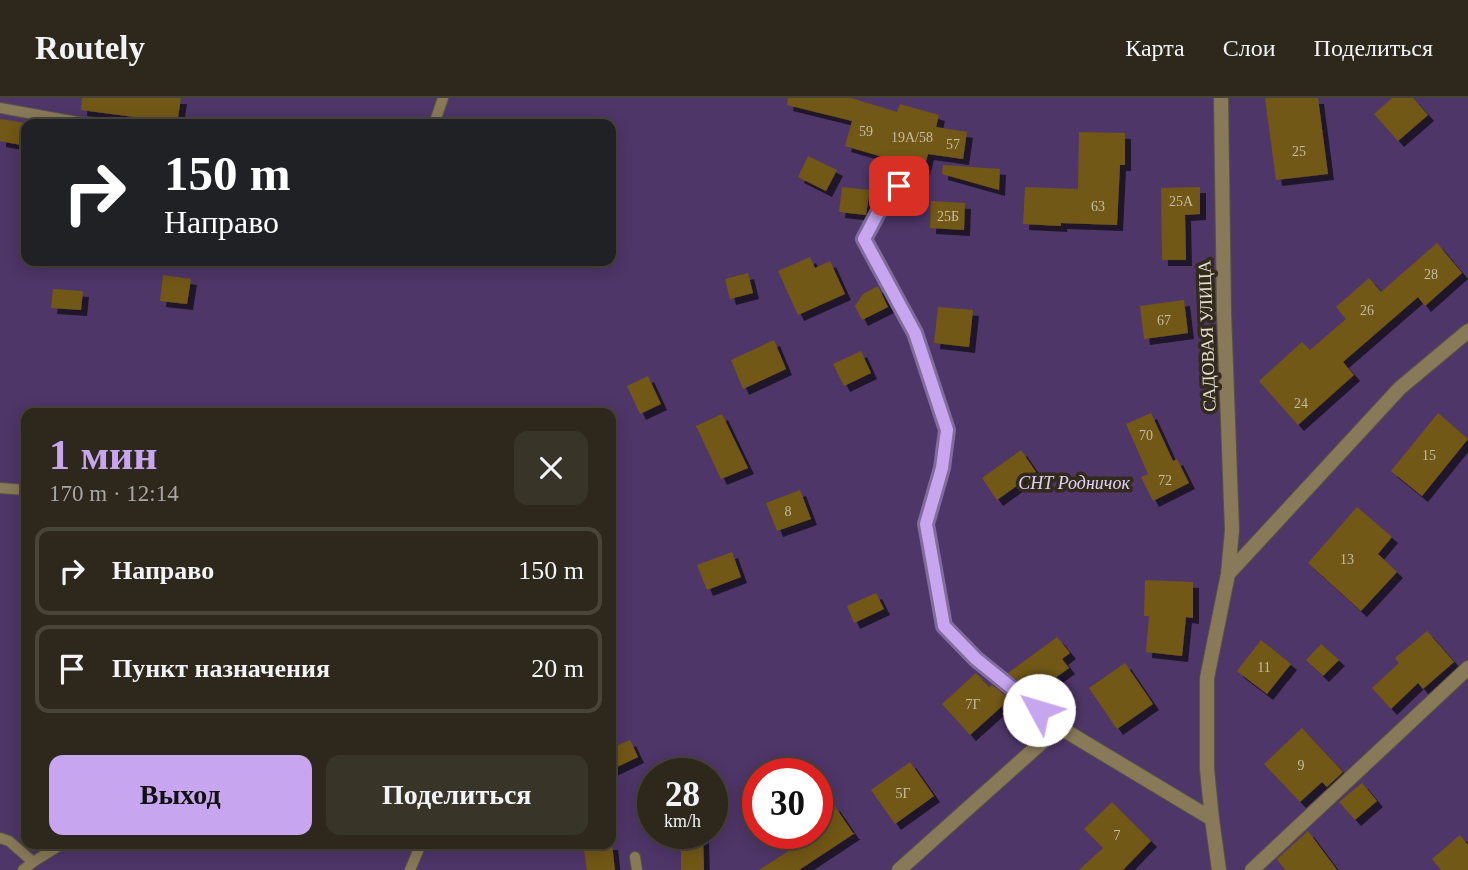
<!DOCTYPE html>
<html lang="ru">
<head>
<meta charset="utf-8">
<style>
  body { margin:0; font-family:"Times New Roman",serif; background:#393428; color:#f1f3f6; height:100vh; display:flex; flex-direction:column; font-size:26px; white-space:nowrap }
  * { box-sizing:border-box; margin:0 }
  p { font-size:23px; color:#a7a6a3 }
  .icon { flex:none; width:38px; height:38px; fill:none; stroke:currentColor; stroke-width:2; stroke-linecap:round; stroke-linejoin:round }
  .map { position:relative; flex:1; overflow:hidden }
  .details { position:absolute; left:21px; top:310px; width:595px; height:441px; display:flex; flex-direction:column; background:#2d281b; border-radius:14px; box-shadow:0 4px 18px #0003,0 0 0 2px #48443a }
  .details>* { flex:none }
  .guide { position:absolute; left:21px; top:21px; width:595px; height:147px; border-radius:14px; box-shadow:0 4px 18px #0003,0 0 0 2px #48443a; background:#202124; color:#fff; overflow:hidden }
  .speed { position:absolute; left:637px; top:660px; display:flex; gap:14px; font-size:35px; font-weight:700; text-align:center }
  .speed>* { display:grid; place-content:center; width:91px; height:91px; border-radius:50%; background:#2d281b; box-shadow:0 4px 18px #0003,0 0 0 2px #48443a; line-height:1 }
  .speed small { font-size:18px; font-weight:400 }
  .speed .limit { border:10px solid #d22; background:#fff; color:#111 }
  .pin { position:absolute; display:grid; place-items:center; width:60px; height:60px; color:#fff; margin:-30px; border-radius:14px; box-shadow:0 4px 10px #0006 }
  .me { position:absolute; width:77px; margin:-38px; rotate:309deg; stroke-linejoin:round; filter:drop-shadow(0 0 5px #0008) }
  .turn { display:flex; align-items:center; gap:24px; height:147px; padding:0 28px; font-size:32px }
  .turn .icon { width:91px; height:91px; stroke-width:2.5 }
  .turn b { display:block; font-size:49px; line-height:60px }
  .round { display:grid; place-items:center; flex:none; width:74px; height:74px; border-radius:14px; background:#393428 }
  .summary { display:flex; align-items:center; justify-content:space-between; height:119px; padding:0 28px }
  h1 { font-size:42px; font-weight:800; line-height:52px; color:#c7a6ef }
  .action { display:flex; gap:14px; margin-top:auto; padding:14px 28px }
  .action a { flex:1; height:80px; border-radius:14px; background:#c7a6ef; color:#111; font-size:28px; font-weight:800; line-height:80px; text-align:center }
  .action a+a { background:#393428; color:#f1f3f6 }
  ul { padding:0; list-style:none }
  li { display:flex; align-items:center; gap:21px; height:88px; margin:0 14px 10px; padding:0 14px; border:4px solid #48443a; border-radius:14px }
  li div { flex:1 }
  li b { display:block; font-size:26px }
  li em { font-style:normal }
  header { display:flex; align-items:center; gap:42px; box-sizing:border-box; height:98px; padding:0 35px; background:#2d281b; border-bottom:2px solid #48443a }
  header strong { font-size:33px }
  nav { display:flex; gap:38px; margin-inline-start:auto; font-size:24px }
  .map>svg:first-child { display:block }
</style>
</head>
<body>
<header>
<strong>Routely</strong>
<nav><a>Карта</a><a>Слои</a><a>Поделиться</a></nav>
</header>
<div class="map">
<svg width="1468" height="772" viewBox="0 0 1468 772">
  <defs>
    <filter id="shadow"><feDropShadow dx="6" dy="6" stdDeviation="0" flood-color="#0009"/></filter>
  </defs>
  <rect width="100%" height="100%" fill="#3c3524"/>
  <path fill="#4e3668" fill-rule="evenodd" d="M0,0H1468V772H0ZM26,26H611V163H26ZM26,315H611V746H26ZM653,676H712V735H653ZM758,676H817V735H758Z"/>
  <path fill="#725813" filter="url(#shadow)" d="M82,0H181L177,26H157V22L81,12Z
    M788,0H851L897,14L900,6L939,17L936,29L967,34L963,61L928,56L924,71L845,48L852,23L787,7Z
    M1265,0H1318L1328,76L1276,82Z
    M1392,0H1413L1428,17L1398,43L1374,16Z
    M0,21L26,25V48L0,43Z
    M1079,34L1125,35V67H1120L1117,127L1061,125V128L1023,126L1025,89L1078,91Z
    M808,58L837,72L826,93L798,79Z
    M943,67L1000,71L999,92L942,76Z
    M842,89L870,92L866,117L839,114Z
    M1200,89V116L1185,117L1186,162H1162L1161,90Z
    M931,103L965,105L964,132L930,130Z
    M1437,145L1462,175L1425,208L1418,199L1343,264L1354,277L1298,327L1259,283L1302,244L1310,252L1346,221L1336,209L1369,180L1381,194Z
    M810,159L815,170L830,163L845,196L798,217L778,173Z
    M748,175L753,195L730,201L725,181Z
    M163,177L191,181L187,206L160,203Z
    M878,188L888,209L862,222L855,208L863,196Z
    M53,191L83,193L81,212L51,210Z
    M1184,202L1188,235L1144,241L1140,208Z
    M938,209L973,212L969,249L934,245Z
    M774,242L786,271L743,291L731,262Z
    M861,253L871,275L844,288L833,266Z
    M648,278L661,306L640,316L627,288Z
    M1151,315L1173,363L1177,361L1189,385L1153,403L1141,379L1148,376L1126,326Z
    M1438,315L1468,341L1422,398L1391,373Z
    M722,316L748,370L721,381L696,328Z
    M1021,352L1036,374L997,402L982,380Z
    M800,392L811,421L777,433L766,405Z
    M1357,409L1392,439L1378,456L1397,474L1361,513L1308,465Z
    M732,454L741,479L707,492L697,467Z
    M1145,482L1193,484V520L1186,519L1182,558L1146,554L1149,518H1144Z
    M876,495L884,511L854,525L847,508Z
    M1427,533L1454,564L1423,591L1418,585L1391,611L1372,590L1399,565L1395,560Z
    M1057,539L1070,555L1062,561L1069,570L1035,595L1028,585L1024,588L1008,575Z
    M1261,542L1291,566L1267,596L1237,573Z
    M1321,546L1339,562L1323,578L1306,562Z
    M1125,565L1153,606L1117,631L1089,590Z
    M976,575L989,589L992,587L1010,601L970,637L942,606Z
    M1302,630L1343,674L1327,689L1322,684L1300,704L1264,666Z
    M630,642L638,659L611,672V650Z
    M910,664L934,698L895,726L871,692Z
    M1362,685L1377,703L1355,722L1339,704Z
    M1112,704L1151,743L1123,772H1079L1103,750L1084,731Z
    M834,707L853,735H855L799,772H759L804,743L798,735H817V718Z
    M1308,733L1337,772H1285L1277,761Z
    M1460,737L1468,747V772H1441L1432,761Z
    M703,739L704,772H681V740Z
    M583,746H612L615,772H587Z"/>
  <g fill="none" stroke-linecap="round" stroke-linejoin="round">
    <defs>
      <path id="lane" d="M0,10L88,26
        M434,26L443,0
        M0,390L26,392
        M0,740L9,743L33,764L23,772
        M635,759L637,772
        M33,764L62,746
        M410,772L421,746"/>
      <path id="street" d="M1221,0L1224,214L1232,432L1228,476
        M899,88L881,109L865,141L915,235L947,332L942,370L926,426L944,528L976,561L1059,629
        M1212,721L1207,671V580L1228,476L1400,290L1468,233
        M899,772L1059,629L1212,721L1219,772
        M1252,772L1468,570"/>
    </defs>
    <use href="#lane" stroke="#5a5344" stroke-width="12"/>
    <use href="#street" stroke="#5a5344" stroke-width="16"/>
    <use href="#lane" stroke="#887959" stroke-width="10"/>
    <use href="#street" stroke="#887959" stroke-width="14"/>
  </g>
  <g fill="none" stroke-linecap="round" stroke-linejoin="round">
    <defs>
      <path id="route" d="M899,88L881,109L864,141L915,235L947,332L942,370L926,426L944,528L976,561L1039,612"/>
    </defs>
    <use href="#route" stroke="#816c9b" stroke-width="18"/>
    <use href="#route" stroke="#c7a6ef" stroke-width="12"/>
  </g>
  <g text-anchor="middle" stroke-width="7" stroke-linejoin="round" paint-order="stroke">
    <g font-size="14" fill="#c6bca3">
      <text x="866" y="38">59</text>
      <text x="912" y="44">19А/58</text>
      <text x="953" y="51">57</text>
      <text x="1299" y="58">25</text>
      <text x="1181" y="108">25А</text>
      <text x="1098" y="113">63</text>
      <text x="948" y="123">25Б</text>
      <text x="1431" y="181">28</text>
      <text x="1367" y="217">26</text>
      <text x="1164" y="227">67</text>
      <text x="1301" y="310">24</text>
      <text x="1146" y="342">70</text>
      <text x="1429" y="362">15</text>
      <text x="1165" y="387">72</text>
      <text x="788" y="418">8</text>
      <text x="1347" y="466">13</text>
      <text x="1264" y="574">11</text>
      <text x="973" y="611">7Г</text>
      <text x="1301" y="672">9</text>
      <text x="903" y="700">5Г</text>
      <text x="1117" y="742">7</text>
    </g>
    <g font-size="18" fill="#e2ddd3" stroke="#322a1b">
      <text transform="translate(1207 238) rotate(-92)" y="6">САДОВАЯ УЛИЦА</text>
    </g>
    <g font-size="18" font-style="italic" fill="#e1d0f7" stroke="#322a1b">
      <text x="1074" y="391">СНТ Родничок</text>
    </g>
  </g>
</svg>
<div class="speed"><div>28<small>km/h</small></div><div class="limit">30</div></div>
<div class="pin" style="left:899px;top:88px;background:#d93025"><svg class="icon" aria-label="arrive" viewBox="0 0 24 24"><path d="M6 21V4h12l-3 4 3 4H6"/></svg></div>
<svg class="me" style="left:1039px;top:612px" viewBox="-20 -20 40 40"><circle r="19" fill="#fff"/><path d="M0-13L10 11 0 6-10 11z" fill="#c7a6ef"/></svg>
<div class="guide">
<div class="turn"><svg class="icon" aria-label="right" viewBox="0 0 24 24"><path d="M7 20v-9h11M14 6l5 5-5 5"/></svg><div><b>150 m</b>Направо</div></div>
</div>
<section class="details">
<div class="summary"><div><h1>1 мин</h1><p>170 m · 12:14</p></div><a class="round"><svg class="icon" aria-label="close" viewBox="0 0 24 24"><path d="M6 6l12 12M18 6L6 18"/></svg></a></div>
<ul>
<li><svg class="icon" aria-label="right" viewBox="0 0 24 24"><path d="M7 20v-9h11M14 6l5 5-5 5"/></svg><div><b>Направо</b></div><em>150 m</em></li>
<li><svg class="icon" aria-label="arrive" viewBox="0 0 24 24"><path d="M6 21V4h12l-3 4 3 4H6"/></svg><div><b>Пункт назначения</b></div><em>20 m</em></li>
</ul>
<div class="action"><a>Выход</a><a>Поделиться</a></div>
</section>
</div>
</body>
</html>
